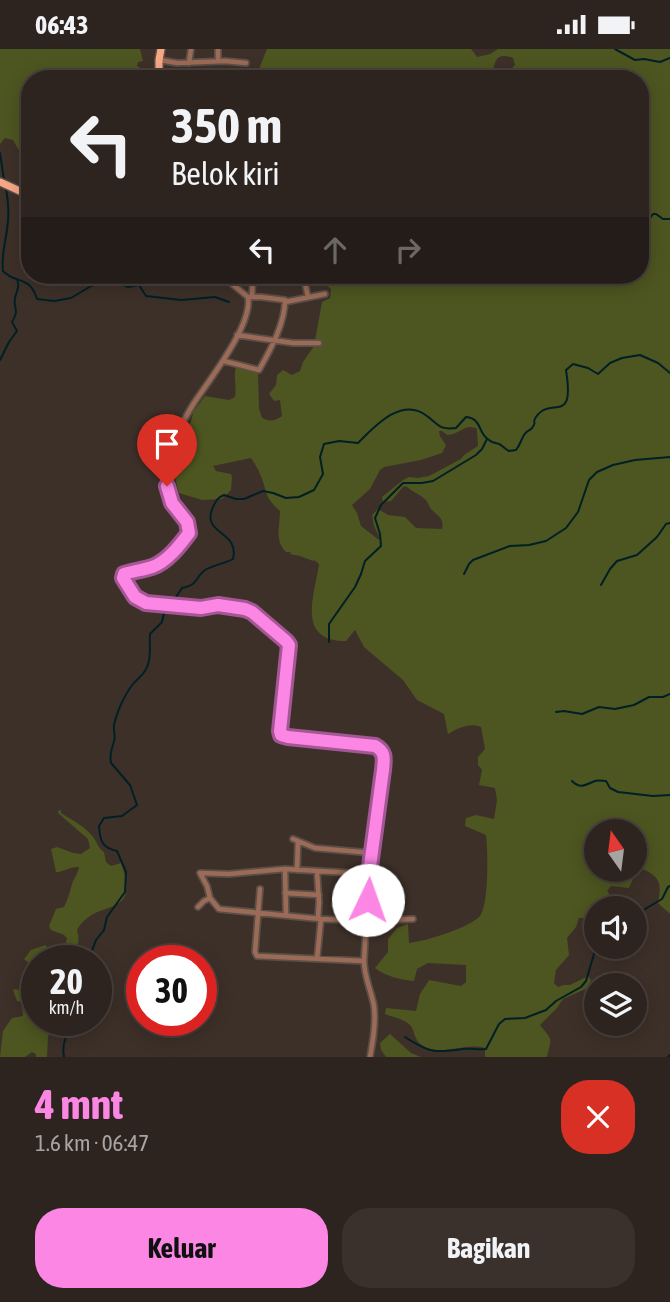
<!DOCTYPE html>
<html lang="id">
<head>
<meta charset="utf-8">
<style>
  body { margin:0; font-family:"Asap Condensed",sans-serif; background:#3a302c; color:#f1f3f6; height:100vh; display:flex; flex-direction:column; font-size:26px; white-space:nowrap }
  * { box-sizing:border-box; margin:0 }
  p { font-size:23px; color:#a7a4a4 }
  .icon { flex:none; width:38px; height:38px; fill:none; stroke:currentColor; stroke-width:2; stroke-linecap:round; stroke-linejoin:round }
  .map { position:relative; height:1008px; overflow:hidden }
  .panel { display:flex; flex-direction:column; background:#2e241f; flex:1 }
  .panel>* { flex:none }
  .banner { position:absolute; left:21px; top:21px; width:628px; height:214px; border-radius:28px; box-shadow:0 4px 18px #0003,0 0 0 2px #49413d; background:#2e241f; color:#f1f3f6; overflow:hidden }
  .needle { width:46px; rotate:346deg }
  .buttons { position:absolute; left:584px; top:770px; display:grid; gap:14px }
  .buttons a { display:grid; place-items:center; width:63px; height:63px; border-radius:50%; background:#2e241f; box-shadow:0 4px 18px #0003,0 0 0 2px #49413d; font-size:35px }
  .speed { position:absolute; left:21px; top:896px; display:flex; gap:14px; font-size:35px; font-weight:700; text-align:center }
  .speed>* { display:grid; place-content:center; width:91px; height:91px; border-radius:50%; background:#2e241f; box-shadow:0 4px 18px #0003,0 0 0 2px #49413d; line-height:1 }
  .speed small { font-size:18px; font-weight:400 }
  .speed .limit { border:10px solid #d22; background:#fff; color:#111 }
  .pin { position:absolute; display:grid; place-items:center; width:60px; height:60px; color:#fff; margin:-72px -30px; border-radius:50% 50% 50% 0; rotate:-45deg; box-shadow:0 0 7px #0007 }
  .pin .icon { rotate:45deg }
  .me { position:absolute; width:77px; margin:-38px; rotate:3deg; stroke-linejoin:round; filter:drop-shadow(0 0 5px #0008) }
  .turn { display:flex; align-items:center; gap:24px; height:147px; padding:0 35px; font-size:32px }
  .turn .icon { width:91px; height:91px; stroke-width:2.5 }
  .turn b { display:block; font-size:49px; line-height:60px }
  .lanes { display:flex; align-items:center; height:66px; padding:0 35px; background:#0003; justify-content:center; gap:35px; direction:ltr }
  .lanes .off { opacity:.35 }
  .round { display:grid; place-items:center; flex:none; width:74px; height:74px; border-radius:28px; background:#3a302c }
  .headline { display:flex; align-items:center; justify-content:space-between; height:119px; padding:0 35px }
  h1 { font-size:42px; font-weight:700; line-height:52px; color:#fc86e4 }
  .action { display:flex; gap:14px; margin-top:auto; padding:14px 35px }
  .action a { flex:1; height:80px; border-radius:28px; background:#fc86e4; color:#111; font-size:28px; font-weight:700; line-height:80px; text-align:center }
  .action a+a { background:#3a302c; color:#f1f3f6 }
  .status { display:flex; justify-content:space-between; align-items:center; height:49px; padding:0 35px; background:#2e241f; direction:ltr }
  .status svg { height:19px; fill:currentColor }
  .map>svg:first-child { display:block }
</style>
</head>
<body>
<div class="status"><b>06:43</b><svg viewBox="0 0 49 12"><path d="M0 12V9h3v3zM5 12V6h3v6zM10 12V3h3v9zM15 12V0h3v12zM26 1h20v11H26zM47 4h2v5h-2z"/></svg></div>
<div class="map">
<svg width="670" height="1008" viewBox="0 0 670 1008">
  <rect width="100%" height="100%" fill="#3d3029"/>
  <path fill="#4d5520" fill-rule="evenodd" d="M0,0H140L143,12L138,13L137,17L143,21L146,27L154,30H30V106L18,100L13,91L5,89L0,95Z
    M267,0H471L477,8L490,5L498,0H670V865L658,854C662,833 660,828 641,819L635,825L629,839L611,837L607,842L615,852L617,859H597V869H579L576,878L567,889L569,906L556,921L554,934L558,938L564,936H570L588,927L591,931L588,939L563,950L557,959L540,976C554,993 551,989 547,1008H485V999C465,993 445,1007 425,998C413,992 416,983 410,976C404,970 392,968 385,965L386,959L416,962L420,945L429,931L461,937L466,933V916L428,914L417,920L414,932C402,931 384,927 375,919L388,903V890L397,879L408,875L409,894C426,892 469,879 480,867C489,855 488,802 486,786L465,777L466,769L476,766L494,770L497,751L495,739L479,736L482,721L478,716V708L485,700L481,678C470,673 458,679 448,685L444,665L417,651L403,631L364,598L355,581L346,592C295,592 315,546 319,515L314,511L313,512L300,507L290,505L291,503H286C274,491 280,477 280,462C263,447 268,443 260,425C258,419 254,414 251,409L213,417L216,422L231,425L232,428L231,441L222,450L202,451L179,444L169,405L191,373L193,363L205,347L229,351L235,348C237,337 233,328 236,318L258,323L259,359L262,369C270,373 275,372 282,367L280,351L274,352L269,345L276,336L277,326L283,321L292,326L300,322L303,313L314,297L322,253L330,249L331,240L316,226H640V30H504L507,24L515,16L513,9C497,3 494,12 493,25C478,32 471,29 457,27L453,30H255ZM470,378L476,379L477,381L478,397L464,406L461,410L429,427L418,429L409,428L403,431L382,448L383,453L391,452L403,438L406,437C412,443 420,445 426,451C428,453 429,458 432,461C439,468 444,469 442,480L416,479L405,468L388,466L378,460L372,466L374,477L380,489L379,491L361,477L357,464L352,456L370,440L380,421L384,418L421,411L442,404L446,396L440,387L439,382H442L447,386C459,385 461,379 470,378ZM597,782H635V821H597Z
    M61,761V764C72,771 86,778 94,789C98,795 98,799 104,803L106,813L111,817L121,814C142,873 96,847 77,881C82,898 73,898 75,912H37V921L24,910L31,901L46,896L50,909L54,911L64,901L67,889L64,886L51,881L49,877L56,860L64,858C68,850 70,843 72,835C74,829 78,825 79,818C71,817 64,823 56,823L51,800L57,798L73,804L81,805L90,799L88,790L58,764V762Z
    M16,940L25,944L37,946V971H54L48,988L47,1008H36V1005L32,1003L25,1008H0L3,982L12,969L23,967L22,953L17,952L13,941Z
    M390,985L411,1004L421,1008H386L381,1001L380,994Z"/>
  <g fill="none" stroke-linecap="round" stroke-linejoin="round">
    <path stroke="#012026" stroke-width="2" d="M615,0L635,11L644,10L660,13L670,9
      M0,104L4,131
      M6,140C9,154 9,168 7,181C5,195 1,208 3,222C16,236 29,225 37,250L54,252L71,249L91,237L99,234H117L128,238L139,236L146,247L181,251L215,248L229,253
      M640,174L648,172L653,165H656L663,170H670
      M0,311L9,293L17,282L12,273C20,260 13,260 15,249C17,240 20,239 17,230
      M464,525L469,515L473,511L510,497L529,496L546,492L566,479L578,463L589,431L597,423L613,416L635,411L670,408
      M601,536L610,520L617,512L637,506L657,488L666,475L670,474
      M329,593V575L355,538L361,525L365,512L381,497L380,485L375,469L381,456L403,434H422L433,432L476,406L482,400L487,390
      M556,663L564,662L582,665L599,658L615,660L634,656L649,648H663L670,645
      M572,732C581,741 586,735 595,732C597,731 604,732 606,732L610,739L618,743L653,747L670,746
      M635,866L662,850L668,838L670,837
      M88,912L96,891L104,881L107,868L125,843L126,823L117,802C102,799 100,792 99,777L104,769L122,767L137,756L130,736L111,714C109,704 112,701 114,692C116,687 113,681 114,676C117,662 125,645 133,635C138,629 144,626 147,618C152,607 149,597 150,585L162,573L166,555L176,548L182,539C200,535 194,529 205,521C213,516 224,515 233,510C240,481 200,486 213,458C216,452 217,449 224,446L236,450H244L263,442L273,444L286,449L299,448L314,441L323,425L320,408L324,395L339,392L358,394C375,377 402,347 427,367C439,376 439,381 456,379L466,368C483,370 477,384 489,391C492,394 496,394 499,395C503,397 505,400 509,402L516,401C520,396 521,391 524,386C527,381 528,383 532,379C538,371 531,376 536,368C551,346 575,378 566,321L573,315L588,319L598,325L610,314L622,309L640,306L658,314L670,324
      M405,988C429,1004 435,1004 463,1000C471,999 479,1001 486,1000L499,975L505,970L525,969L546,961L556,952L581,938L586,932L597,895
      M64,1008C61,993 68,982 76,971
      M668,1008L670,1006"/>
    <defs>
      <path id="minor" d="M218,0V12
        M160,11L177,14L225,12L246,14
        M189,14L191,0
        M221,226L248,248C253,276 209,331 194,354C182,373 173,393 163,412C160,422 168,446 173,455C180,465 188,471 189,484C180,496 167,513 152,518C143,521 133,522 124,525L123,528L136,549L146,554L201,559L218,556L245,560L252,563L286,592L289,596L280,682L281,686L288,688L375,697L383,705V721L369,825L364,912C364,927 371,941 374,957C376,974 373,991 370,1008
        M305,234L308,248
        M252,247L253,226
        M285,253L325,245
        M237,286L293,294H319
        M224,312L259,321C271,300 285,274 285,251L261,248H248
        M293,790L315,799L372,804
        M285,820L286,866
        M297,821L298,793
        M317,823L319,853L318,869
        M260,840L255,903L257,907L364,912
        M285,844L319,846
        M210,849L207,837L200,824L229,825L285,820L369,825
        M198,858L204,852L210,849L219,860L321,870L366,872L413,870
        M317,910L321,870"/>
      <path id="major" d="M159,30V11L161,0
        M0,133L22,143L30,145"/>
    </defs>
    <use href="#minor" stroke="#5b4f48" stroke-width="8"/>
    <use href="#major" stroke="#5b4f48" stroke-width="10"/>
    <use href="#minor" stroke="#9c6b57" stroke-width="4.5"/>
    <use href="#major" stroke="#f8a785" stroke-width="7"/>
  </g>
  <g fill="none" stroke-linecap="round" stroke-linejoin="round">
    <defs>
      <path id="route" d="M167,437L172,454L187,473L189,484C180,496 167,513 152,518C143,521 133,522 124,525L123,529L135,548L146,554L201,559L218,556L245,560L252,563L286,592L289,596L280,682L281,686L288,688L375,697C386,703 384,710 383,721L369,825L368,851"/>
    </defs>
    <use href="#route" stroke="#a45794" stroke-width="18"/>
    <use href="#route" stroke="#fc86e4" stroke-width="12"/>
  </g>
</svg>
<div class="buttons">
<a><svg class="needle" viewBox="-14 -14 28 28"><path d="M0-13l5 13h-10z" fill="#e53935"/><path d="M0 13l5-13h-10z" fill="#a7a4a4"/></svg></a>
<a><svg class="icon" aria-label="sound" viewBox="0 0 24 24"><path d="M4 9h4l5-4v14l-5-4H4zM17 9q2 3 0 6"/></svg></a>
<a><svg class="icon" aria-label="layers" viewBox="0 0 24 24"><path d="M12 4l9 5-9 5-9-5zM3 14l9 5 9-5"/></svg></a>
</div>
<div class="speed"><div>20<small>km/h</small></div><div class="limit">30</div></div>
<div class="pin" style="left:167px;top:437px;background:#d93025"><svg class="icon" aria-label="arrive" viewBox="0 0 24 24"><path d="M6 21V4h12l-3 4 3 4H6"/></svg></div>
<svg class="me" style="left:368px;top:851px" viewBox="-20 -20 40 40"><circle r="19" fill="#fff"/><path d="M0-13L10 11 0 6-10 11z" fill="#fc86e4"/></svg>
<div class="banner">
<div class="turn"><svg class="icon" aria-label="left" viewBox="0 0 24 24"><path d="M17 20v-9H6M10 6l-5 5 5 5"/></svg><div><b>350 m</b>Belok kiri</div></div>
<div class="lanes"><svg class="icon" aria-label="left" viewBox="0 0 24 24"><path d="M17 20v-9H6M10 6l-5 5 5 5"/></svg><svg class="icon off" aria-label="ahead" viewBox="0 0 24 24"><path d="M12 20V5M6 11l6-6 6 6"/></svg><svg class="icon off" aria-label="right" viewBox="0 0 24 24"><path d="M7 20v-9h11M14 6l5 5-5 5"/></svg></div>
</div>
</div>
<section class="panel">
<div class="headline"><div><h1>4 mnt</h1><p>1.6 km · 06:47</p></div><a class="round" style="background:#d93025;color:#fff"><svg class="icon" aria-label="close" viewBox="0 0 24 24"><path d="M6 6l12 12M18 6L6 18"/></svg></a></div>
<div class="action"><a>Keluar</a><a>Bagikan</a></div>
</section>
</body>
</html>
